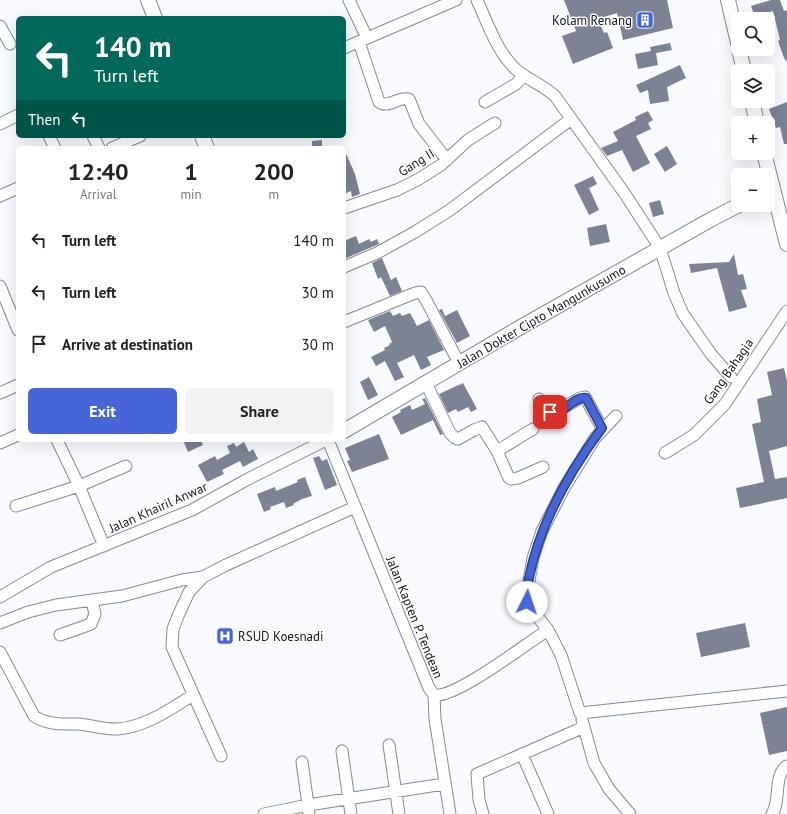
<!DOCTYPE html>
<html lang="en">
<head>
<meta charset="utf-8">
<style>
  body { margin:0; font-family:"PT Sans",sans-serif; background:#f2f2f2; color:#222; height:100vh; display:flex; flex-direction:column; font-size:15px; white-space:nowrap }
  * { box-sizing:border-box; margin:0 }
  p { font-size:13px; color:#767676 }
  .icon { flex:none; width:22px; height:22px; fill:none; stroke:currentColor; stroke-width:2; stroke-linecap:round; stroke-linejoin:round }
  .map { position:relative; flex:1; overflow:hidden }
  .drawer { position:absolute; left:16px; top:146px; width:330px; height:296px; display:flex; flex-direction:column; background:#fff; border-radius:6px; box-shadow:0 4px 16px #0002 }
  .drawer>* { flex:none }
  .hud { position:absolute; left:16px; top:16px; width:330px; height:122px; border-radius:6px; box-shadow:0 4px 16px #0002; background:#00695c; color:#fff; overflow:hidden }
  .controls { position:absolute; left:731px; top:12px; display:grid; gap:8px }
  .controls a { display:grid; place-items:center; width:44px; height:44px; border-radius:6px; background:#fff; box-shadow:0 4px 16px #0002; font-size:20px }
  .pin { position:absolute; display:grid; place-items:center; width:34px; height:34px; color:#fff; margin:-17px; border-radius:8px; box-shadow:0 2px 6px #0006 }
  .me { position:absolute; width:44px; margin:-22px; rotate:4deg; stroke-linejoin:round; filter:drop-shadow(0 0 3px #0008) }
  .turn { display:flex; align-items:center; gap:14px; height:84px; padding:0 12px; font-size:18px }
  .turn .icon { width:52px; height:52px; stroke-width:2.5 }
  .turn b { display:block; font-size:28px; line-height:34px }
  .then { display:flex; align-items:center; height:38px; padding:0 12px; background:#0003; gap:8px; font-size:15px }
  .eta { display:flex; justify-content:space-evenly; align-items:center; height:68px; text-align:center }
  .eta b { font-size:24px; font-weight:600; line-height:28px }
  .primary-button { display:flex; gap:8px; margin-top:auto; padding:8px 12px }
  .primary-button a { flex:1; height:46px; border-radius:6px; background:#4565d8; color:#fff; font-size:16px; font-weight:600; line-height:46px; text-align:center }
  .primary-button a+a { background:#f2f2f2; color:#222 }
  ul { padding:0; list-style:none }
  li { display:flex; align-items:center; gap:12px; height:52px; padding:0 12px }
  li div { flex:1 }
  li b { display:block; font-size:15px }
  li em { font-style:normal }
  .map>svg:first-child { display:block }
</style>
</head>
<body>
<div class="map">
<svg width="787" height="814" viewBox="0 0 787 814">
  <rect width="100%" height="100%" fill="#f8fafe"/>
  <path fill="#7c8394" d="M564,0H667L673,28L623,40L617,13L598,19L604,33L607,32L613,48L573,64L562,36L576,31Z
    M771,0H780L784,11L787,10V62L784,58L778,41L780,40L773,11L755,17L751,6Z
    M670,43L672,50L656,53L658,65L638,69L635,54L651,51L650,47Z
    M680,65L686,78L667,87L669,101L650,104L648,90L640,93L636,85Z
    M787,102V144H784L780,127L776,128L769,109Z
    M648,111L653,120L648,123L651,129L636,136L650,163L633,172L622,150L607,156L601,148L618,141L613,132L636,120L635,117Z
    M322,140V148H312V141Z
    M667,146L677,164L665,172L654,154Z
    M344,149L355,174L360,194L352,197L351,191L344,194Z
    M593,176L597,184L589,188L599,210L589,215L574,185Z
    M660,200L664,214L653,217L649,203Z
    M606,224L610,242L590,246L587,228Z
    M356,236L359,244L369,239L371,242L377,239L379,244L344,259V241Z
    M734,254L738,275L743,274L747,289L741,290L747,307L729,312L717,268L691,273L689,264L729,262Z
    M382,258L391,280L396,277L402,291L390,296L381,277L378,279L372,263Z
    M442,309L445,316L457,310L470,336L457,343L439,310Z
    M390,311L393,316L400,313L402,316L410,313L417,326L429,320L444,350L427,357L431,365L421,370L414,355L397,363L404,377L395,381L385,361L376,366L371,357L385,350L384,348L390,345L389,344L392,342L385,326L374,332L368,320Z
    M784,368L787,381V446L769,451L775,479L787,477V498L740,508L736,488L764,482L752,424L761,422L757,399L772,395L767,372Z
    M369,377L378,395L368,400L360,382Z
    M463,383L477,409L471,412L468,407L458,412L456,409L448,413L439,394Z
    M425,398L443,434L440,435L433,420L401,435L392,417L401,412L400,410L410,405L412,410L425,404L422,399Z
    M379,434L389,459L352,472L347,461L350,460L345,448Z
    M183,440H201L203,445L188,452Z
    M244,442L249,452L253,449L258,459L243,467L240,461L222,470L224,474L207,482L198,465L215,456L217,460L230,453L227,446L234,443L236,447Z
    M319,456L322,461L327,459L337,485L325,490L313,458Z
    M305,477L312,496L302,499L293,504L294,505L286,508L284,502L270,507L271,509L264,512L257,494L275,487L276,491L298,482L297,480Z
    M745,623L750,647L701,657L696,633Z
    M787,707V751L769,755L760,713Z"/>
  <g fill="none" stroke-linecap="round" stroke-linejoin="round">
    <defs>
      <path id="minor" d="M349,0L367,38
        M477,0C488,24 498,55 519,72C531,81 544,86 555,96L625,194L660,248L674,293L683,314L711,354L731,377
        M0,26L10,44
        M359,42L379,102C388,109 399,96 409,99L419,124L447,160
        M344,48L456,0
        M485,102L516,84L524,75
        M0,124L18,115
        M49,136L55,148
        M93,136L99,148
        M112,148L140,136
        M0,196L18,188
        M344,208L397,190L419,179L441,165L468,140L495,123
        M344,267L377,253L415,232L450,210L571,119
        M0,286L18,330
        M344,322L415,293L421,292L426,300L459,363
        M426,383L450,433L455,438L458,439L474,430L482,427L497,451L533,429
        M0,393L18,385
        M539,399L549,413L553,414L580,398L585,397L602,428
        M57,440L79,486L104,546
        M328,440L429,688L434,695C455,699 527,643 548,630L561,655L580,713L787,691
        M0,443L18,435
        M497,451L509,478L511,479L518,478L543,467
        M665,453L694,435L725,404L787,311
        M16,506L79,486L126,466
        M0,597L51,567L192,510L248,479L326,440
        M0,623L28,612L56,605L122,596L182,580L203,577
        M548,630L530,607L526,598L533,558L542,531L564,488L595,438L616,416
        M60,635L91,624L95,614L92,601
        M0,652L34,716C47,725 63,724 78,724C91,725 105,730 118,729C145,727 171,709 193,695
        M434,695L435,719L450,814
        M582,720L594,763L609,789L630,814
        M389,745L399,814
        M342,751L351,814
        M522,754L548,814
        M221,756L172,647L173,629L178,616L189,592L203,577L226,565L355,507
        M264,814L308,805L302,762
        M309,814L308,805L444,784
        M483,814L479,800L477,774L584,727
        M772,814C781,801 773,775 787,766"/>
      <path id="major" d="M148,0L155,18
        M728,0L738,43
        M739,49L744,71
        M752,101L757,123
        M202,136L207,148
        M764,153L787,244
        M344,431L519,328L710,220L739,205"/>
    </defs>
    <use href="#minor" stroke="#838a9c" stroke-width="13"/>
    <use href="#major" stroke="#838a9c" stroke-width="16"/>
    <use href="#minor" stroke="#fff" stroke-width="11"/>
    <use href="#major" stroke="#fff" stroke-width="14"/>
  </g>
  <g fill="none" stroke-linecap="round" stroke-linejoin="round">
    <defs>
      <path id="route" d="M527,602C525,594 528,586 529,578C540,523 569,472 602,428L586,398C572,396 563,417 550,412"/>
    </defs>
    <use href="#route" stroke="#2d428c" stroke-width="10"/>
    <use href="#route" stroke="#4565d8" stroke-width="7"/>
  </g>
  <defs>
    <symbol id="building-square" viewBox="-11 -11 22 22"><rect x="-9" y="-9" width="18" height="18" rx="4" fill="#4565d8" stroke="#fff"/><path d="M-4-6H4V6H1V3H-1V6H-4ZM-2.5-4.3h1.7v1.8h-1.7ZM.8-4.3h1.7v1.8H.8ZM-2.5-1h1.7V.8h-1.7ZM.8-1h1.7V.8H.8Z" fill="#fff"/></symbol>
    <symbol id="hospital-square" viewBox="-11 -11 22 22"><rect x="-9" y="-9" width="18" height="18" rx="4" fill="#4565d8" stroke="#fff"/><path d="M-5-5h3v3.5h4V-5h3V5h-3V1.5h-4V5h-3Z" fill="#fff"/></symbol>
  </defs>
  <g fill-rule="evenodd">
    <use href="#building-square" x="635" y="10" width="20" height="20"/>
    <use href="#hospital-square" x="215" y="626" width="20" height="20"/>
  </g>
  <g text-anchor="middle" stroke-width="3" stroke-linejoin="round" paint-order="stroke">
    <g font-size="13" fill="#13161c" stroke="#fff" text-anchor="end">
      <text x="632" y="25">Kolam Renang</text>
      <text x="238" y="641" text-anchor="start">RSUD Koesnadi</text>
    </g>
    <g font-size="13" fill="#13161c" stroke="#fff">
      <text transform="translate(416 162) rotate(-32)" y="5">Gang II</text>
      <text transform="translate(541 316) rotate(-30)" y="5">Jalan Dokter Cipto Mangunkusumo</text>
      <text transform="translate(728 371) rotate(-55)" y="5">Gang Bahagia</text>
      <text transform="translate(158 507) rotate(-24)" y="5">Jalan Khairil Anwar</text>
      <text transform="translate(415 617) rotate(68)" y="5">Jalan Kapten P. Tendean</text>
    </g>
  </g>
</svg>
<div class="controls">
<a><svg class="icon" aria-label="search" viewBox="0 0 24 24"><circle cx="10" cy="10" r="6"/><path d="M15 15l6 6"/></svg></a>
<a><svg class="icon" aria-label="layers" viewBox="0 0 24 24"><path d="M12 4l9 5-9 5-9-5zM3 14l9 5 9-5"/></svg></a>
<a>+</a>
<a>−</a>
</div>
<div class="pin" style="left:550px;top:412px;background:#d93025"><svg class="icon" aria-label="arrive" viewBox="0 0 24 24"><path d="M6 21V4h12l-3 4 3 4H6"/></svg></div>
<svg class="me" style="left:527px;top:602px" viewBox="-20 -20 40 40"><circle r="19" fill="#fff"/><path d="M0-13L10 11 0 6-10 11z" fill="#4565d8"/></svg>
<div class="hud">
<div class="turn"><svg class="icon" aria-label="left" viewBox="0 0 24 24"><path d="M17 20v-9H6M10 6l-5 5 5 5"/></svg><div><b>140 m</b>Turn left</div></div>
<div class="then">Then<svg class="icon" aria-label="left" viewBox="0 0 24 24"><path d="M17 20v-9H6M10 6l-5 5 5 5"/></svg></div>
</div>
<section class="drawer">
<div class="eta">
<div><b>12:40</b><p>Arrival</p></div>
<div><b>1</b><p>min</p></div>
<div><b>200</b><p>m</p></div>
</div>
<ul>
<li><svg class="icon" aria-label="left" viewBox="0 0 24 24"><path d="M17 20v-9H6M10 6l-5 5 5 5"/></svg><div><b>Turn left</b></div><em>140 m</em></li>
<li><svg class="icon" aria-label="left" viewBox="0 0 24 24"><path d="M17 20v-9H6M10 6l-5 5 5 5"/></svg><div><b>Turn left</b></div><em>30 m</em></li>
<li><svg class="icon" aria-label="arrive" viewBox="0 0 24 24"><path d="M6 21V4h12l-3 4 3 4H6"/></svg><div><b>Arrive at destination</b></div><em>30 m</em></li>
</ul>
<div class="primary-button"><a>Exit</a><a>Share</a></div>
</section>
</div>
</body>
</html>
